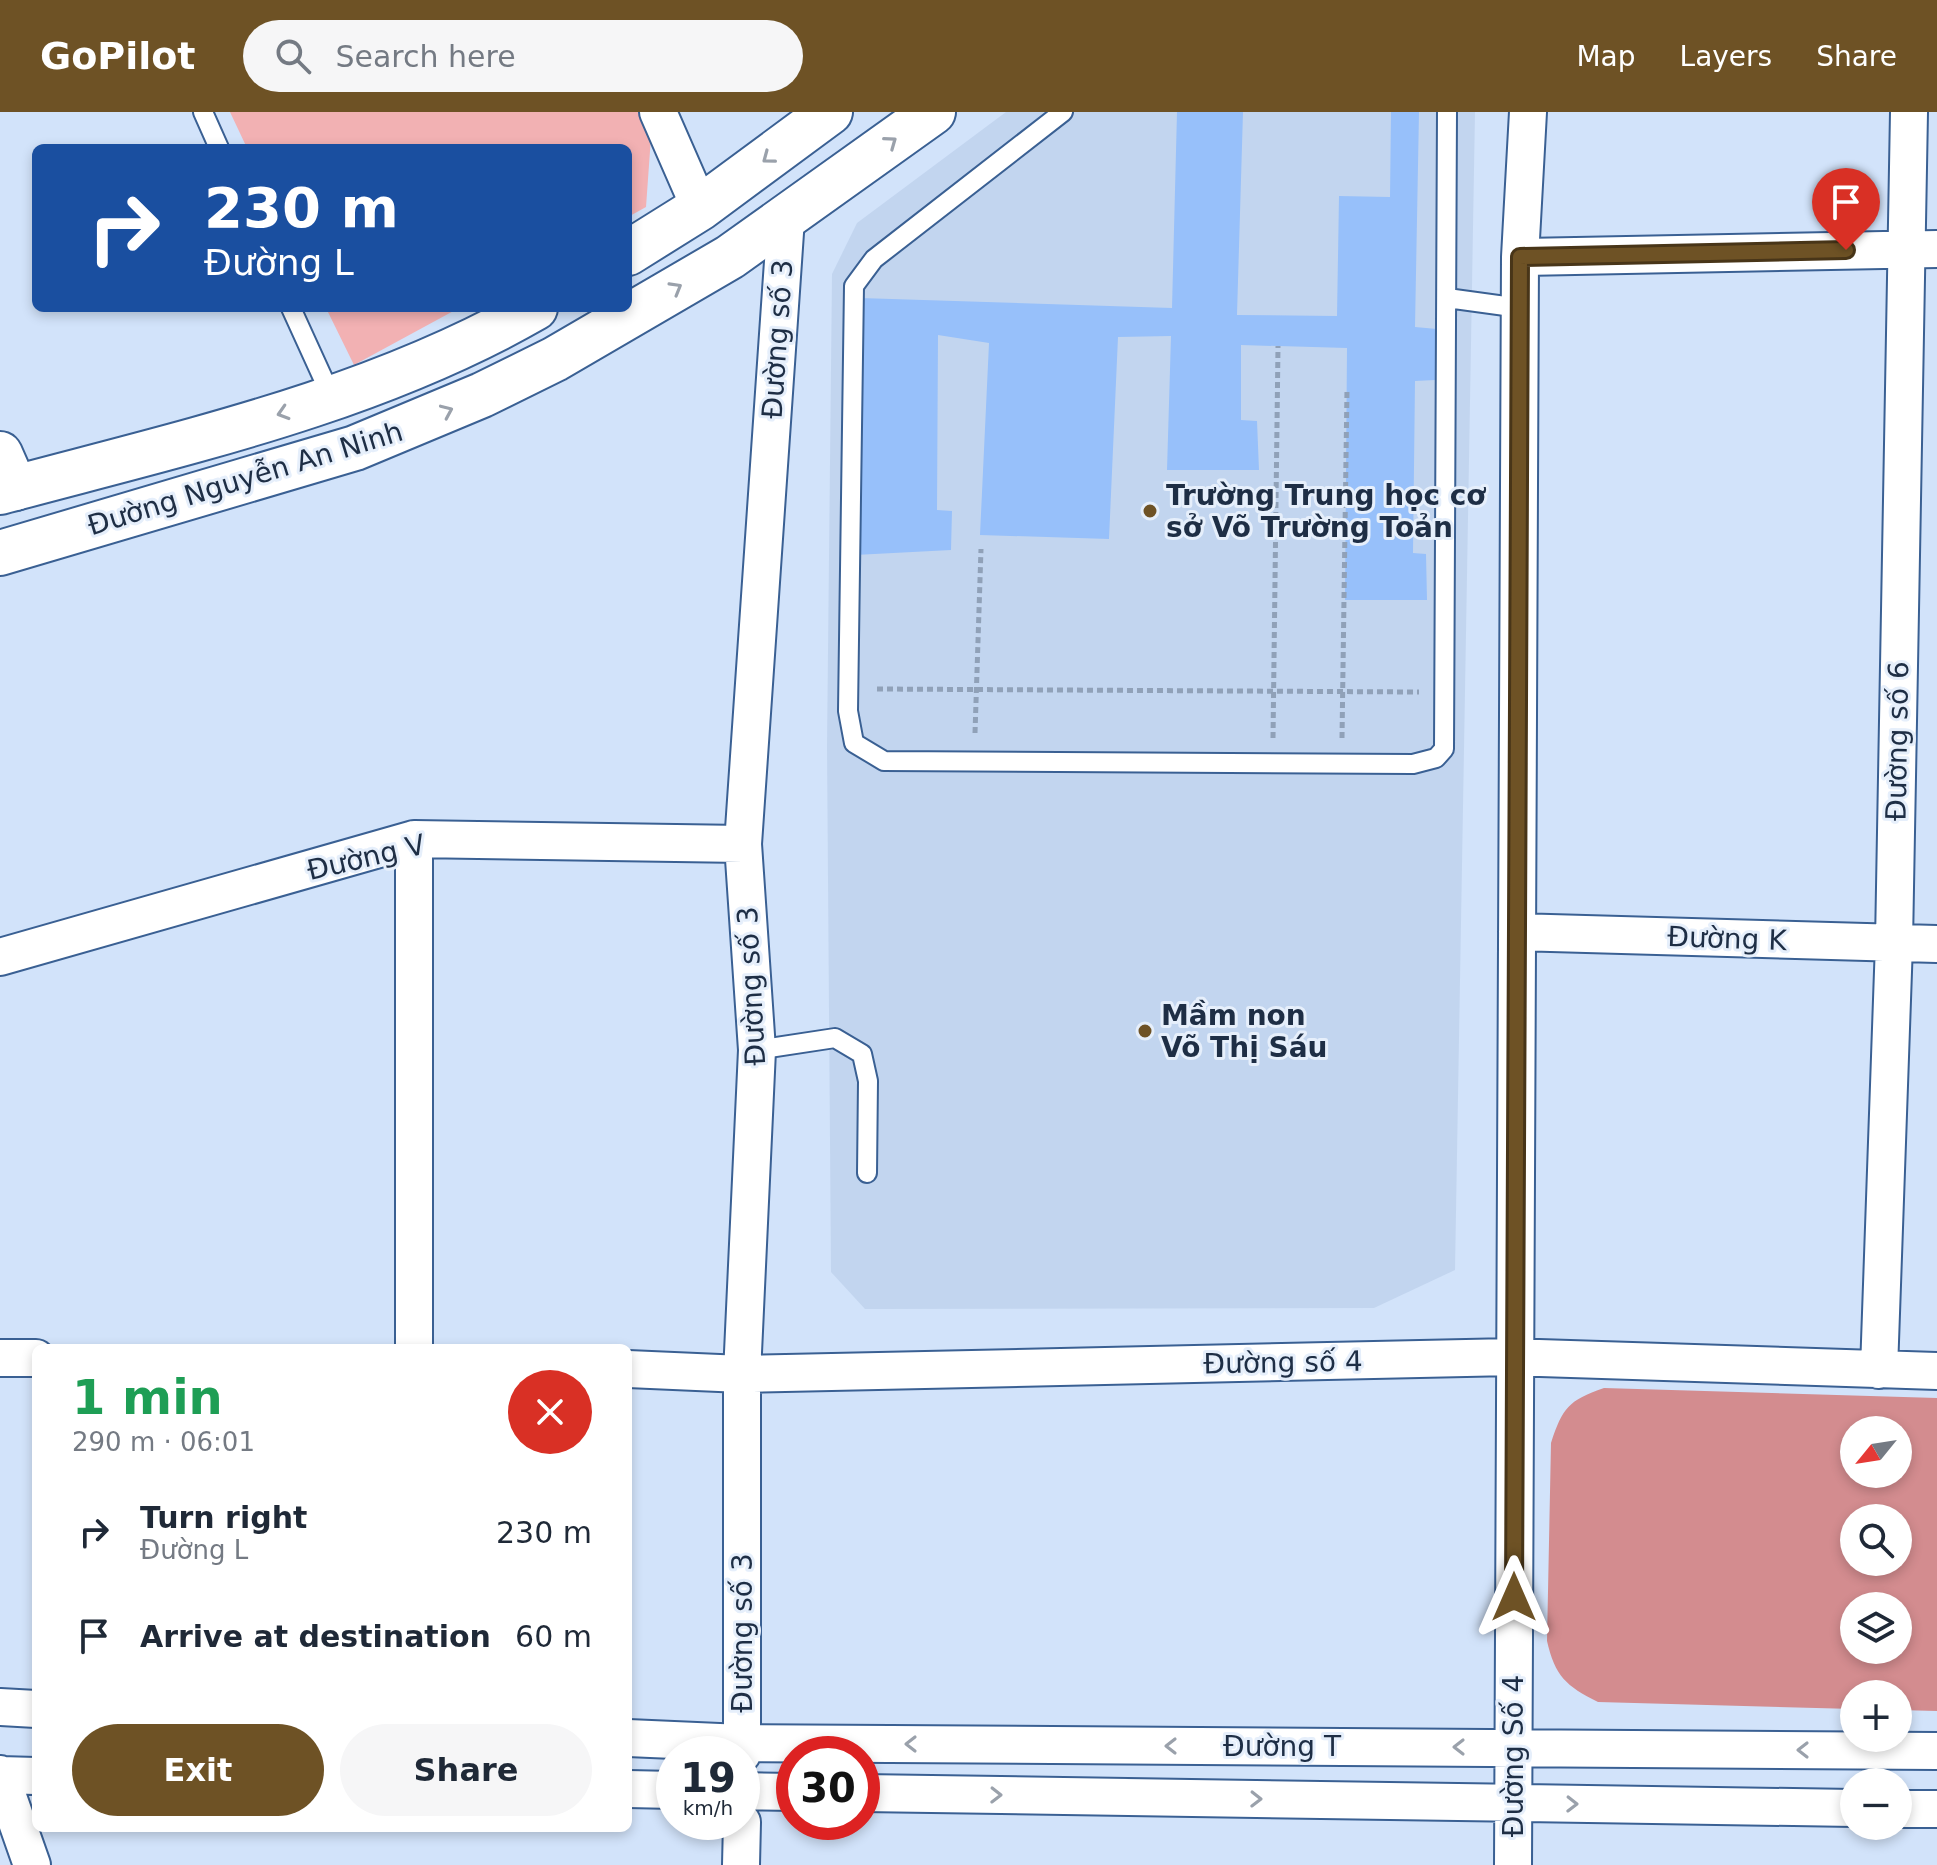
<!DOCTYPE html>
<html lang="en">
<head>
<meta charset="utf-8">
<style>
  body { margin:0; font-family:"DejaVu Sans",sans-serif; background:#f6f6f7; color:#1f2937; height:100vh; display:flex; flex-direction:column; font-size:30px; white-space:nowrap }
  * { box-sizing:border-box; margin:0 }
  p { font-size:26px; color:#747a83 }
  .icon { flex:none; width:44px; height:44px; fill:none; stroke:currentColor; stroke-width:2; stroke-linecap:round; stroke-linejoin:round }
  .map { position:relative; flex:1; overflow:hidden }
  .sheet { position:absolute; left:32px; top:1232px; width:600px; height:488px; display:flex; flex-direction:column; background:#fff; border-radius:12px; box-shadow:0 4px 12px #0003 }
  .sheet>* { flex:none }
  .banner { position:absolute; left:32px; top:32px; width:600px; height:168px; border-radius:12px; box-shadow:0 4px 12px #0003; background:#1a4fa0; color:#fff; overflow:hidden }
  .needle { width:52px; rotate:240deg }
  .fabs { position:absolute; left:1840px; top:1304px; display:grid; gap:16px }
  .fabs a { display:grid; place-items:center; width:72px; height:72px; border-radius:50%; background:#fff; box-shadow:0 4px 12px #0003; font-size:40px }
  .speed { position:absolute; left:656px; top:1624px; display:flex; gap:16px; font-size:40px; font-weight:700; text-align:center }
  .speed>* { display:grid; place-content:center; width:104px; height:104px; border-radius:50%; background:#fff; box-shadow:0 4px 12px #0003; line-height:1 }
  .speed small { font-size:20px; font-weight:400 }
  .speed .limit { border:12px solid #d22; background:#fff; color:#111 }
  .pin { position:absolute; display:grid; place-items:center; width:68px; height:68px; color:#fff; margin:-82px -34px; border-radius:50% 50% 50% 0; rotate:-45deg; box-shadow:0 0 8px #0007 }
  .pin .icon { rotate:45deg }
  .me { position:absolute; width:88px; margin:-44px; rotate:0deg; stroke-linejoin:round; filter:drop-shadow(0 0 6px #0008) }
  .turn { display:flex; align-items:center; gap:28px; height:168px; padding:0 40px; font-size:36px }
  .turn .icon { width:104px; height:104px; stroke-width:2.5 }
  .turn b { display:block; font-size:56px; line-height:68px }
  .round { display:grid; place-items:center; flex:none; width:84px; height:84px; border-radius:42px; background:#f6f6f7 }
  .headline { display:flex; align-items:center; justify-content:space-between; height:136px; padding:0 40px }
  h1 { font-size:48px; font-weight:600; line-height:60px; color:#1e9e55 }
  .button { display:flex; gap:16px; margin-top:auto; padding:16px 40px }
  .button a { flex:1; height:92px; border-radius:48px; background:#6e5225; color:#fff; font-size:32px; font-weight:600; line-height:92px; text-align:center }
  .button a+a { background:#f6f6f7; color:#1f2937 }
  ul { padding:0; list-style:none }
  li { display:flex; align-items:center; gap:24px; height:104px; padding:0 40px }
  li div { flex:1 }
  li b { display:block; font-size:30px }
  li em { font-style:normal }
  header { display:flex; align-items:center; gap:48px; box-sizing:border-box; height:112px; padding:0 40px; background:#6e5225; color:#fff }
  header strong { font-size:38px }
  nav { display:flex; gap:44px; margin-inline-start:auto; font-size:28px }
  .search { width:560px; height:72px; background:#f6f6f7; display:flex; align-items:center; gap:20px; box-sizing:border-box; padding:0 28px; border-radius:44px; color:#747a83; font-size:30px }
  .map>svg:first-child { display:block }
</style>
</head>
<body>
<header>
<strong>GoPilot</strong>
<div class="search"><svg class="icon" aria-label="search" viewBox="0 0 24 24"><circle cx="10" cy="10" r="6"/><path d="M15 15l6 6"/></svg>Search here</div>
<nav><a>Map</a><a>Layers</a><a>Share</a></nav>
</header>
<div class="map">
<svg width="1937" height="1753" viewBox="0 0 1937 1753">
  <rect width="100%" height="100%" fill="#d2e3fa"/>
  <path fill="#c2d5ef" d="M1006,0H1475L1455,1158L1374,1196L865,1197L831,1160L827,635L832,162L857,111Z"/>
  <path fill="#f2b1b3" d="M230,0H641L651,25L646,95L628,105V36H247Z
    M326,196H459L354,253Z"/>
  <path fill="#d38c8f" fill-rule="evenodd" d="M1604,1276L1937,1286V1599L1898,1598V1582H1854V1597L1598,1590C1566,1574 1555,1564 1547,1529L1551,1331C1563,1295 1568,1289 1604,1276ZM1854,1318H1898V1362H1854ZM1898,1406V1450H1854V1406ZM1854,1494H1898V1538H1854Z"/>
  <path fill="#97c0fa" d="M1177,0H1243L1237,203L1337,204L1339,84L1390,85L1391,0H1419L1415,215L1437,217L1435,268L1415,269L1413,441L1426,442L1427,488H1345L1347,236L1241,233V308L1257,309L1259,358H1167L1171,224L1118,225L1109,427L980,423L989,231L938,223L937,398L952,399L951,438L855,443L860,186L1172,196Z"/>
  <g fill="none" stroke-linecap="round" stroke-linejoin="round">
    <defs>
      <path id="service" d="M203,0L219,36
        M1063,0L874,147L854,174L848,599L854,631L884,649L1413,652L1436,646L1444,637L1447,0
        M1447,186L1520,196
        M291,196L332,286
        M757,938L835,926L862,942L868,969L867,1061"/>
      <path id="minor" d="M658,0L700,96
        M1520,145L1937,137
        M414,727V1236
        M1517,820L1937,832
        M0,845L414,727L743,732
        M0,1246H36
        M628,1257L742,1262L1512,1245L1937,1259
        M1879,1258L1894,831L1909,0
        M0,1595L36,1597
        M628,1626L742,1631L1937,1639
        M742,1642V1262L757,938L743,732L786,106
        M0,1662L32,1753
        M0,1663L36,1664
        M628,1677L674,1678
        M742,1679L794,1680
        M862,1681L1854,1696
        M1898,1697H1937
        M741,1753L742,1710
        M1513,1753L1520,145L1528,0"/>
      <path id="tertiary" d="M0,342L15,376"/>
      <path id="secondary" d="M628,141L700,96L830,0
        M0,380C182,331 371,290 535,196
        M0,441L355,336L482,283L555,247L730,145L933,0"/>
    </defs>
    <use href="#service" stroke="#3a6093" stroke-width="22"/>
    <use href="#minor" stroke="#3a6093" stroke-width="40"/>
    <use href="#tertiary" stroke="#3a6093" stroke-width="48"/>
    <use href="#secondary" stroke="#3a6093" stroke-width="48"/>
    <path stroke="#90a1b8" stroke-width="5" stroke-dasharray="6 4" stroke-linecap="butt" d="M877,577L1419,580
      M975,621L981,437
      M1273,626L1278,234
      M1342,626L1347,277"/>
    <use href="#service" stroke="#fff" stroke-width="18"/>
    <use href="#minor" stroke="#fff" stroke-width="36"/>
    <use href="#tertiary" stroke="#fff" stroke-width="44"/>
    <use href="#secondary" stroke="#fff" stroke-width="44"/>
  </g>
  <defs><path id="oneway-chevron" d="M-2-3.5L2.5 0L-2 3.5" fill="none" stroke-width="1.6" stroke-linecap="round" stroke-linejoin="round" transform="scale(2)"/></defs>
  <g stroke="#9aa1ab">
    <use href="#oneway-chevron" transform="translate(891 30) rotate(-36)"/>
    <use href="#oneway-chevron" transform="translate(768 46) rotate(143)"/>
    <use href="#oneway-chevron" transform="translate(676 176) rotate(-30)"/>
    <use href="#oneway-chevron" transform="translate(447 299) rotate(-24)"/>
    <use href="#oneway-chevron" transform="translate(283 301) rotate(163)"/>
    <use href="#oneway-chevron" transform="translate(911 1632) rotate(-180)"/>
    <use href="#oneway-chevron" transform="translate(1171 1634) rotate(-180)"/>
    <use href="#oneway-chevron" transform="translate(1459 1635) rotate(-180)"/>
    <use href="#oneway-chevron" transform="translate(1803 1638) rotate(-180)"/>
    <use href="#oneway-chevron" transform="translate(996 1683) rotate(1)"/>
    <use href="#oneway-chevron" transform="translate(1256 1687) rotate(1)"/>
    <use href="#oneway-chevron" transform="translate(1572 1692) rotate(1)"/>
  </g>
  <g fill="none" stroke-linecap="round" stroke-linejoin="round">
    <defs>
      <path id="route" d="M1514,1485L1520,145L1846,138"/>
    </defs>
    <use href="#route" stroke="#483518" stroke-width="20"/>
    <use href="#route" stroke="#6e5225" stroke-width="14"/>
  </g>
  <g fill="#6e5225" stroke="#e6effb" stroke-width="3">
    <circle cx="1150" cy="399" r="8"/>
    <circle cx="1145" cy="919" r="8"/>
  </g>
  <g text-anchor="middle" stroke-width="6" stroke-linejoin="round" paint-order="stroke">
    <g font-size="28" fill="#1e2e45" stroke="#e6effb">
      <text transform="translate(777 227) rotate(-86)" y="10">Đường số 3</text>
      <text transform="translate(245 366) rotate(-17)" y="10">Đường Nguyễn An Ninh</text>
      <text transform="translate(1897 629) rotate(-89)" y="10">Đường số 6</text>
      <text transform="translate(366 745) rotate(-13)" y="10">Đường V</text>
      <text transform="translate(1727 826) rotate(2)" y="10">Đường K</text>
      <text transform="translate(751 874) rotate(-93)" y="10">Đường số 3</text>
      <text transform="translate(1283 1250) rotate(-1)" y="10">Đường số 4</text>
      <text transform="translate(742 1521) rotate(-90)" y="10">Đường số 3</text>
      <text x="1282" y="1644">Đường T</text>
      <text transform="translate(1513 1644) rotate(-90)" y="10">Đường Số 4</text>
    </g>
    <g font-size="28" font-weight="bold" fill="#1e2e45" stroke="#e6effb" text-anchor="start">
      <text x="1166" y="393">Trường Trung học cơ<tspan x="1166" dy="32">sở Võ Trường Toản</tspan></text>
      <text x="1161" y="913">Mầm non<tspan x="1161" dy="32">Võ Thị Sáu</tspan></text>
    </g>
  </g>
</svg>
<div class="fabs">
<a><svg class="needle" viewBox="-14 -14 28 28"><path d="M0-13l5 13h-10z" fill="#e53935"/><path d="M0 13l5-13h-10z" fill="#747a83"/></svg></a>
<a><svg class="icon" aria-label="search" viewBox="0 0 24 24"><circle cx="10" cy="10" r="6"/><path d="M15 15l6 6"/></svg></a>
<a><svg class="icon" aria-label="layers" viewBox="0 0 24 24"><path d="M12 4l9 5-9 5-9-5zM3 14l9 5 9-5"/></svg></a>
<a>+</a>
<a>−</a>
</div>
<div class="speed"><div>19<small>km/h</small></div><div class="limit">30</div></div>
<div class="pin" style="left:1846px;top:138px;background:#d93025"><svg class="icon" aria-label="arrive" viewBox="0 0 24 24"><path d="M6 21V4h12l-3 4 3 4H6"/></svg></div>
<svg class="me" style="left:1514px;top:1485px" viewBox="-20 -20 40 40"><path d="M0-17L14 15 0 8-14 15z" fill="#6e5225" stroke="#fff" stroke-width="4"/></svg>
<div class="banner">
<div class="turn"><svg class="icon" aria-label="right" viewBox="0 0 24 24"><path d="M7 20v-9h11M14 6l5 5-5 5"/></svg><div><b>230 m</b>Đường L</div></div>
</div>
<section class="sheet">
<div class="headline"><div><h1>1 min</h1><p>290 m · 06:01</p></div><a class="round" style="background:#d93025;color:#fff"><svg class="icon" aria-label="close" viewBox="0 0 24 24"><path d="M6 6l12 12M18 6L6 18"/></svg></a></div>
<ul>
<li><svg class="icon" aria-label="right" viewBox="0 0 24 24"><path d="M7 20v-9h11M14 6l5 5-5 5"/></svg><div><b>Turn right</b><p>Đường L</p></div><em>230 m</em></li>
<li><svg class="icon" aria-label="arrive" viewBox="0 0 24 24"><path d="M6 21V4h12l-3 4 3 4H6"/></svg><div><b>Arrive at destination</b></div><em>60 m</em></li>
</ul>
<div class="button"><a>Exit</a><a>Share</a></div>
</section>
</div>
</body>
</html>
